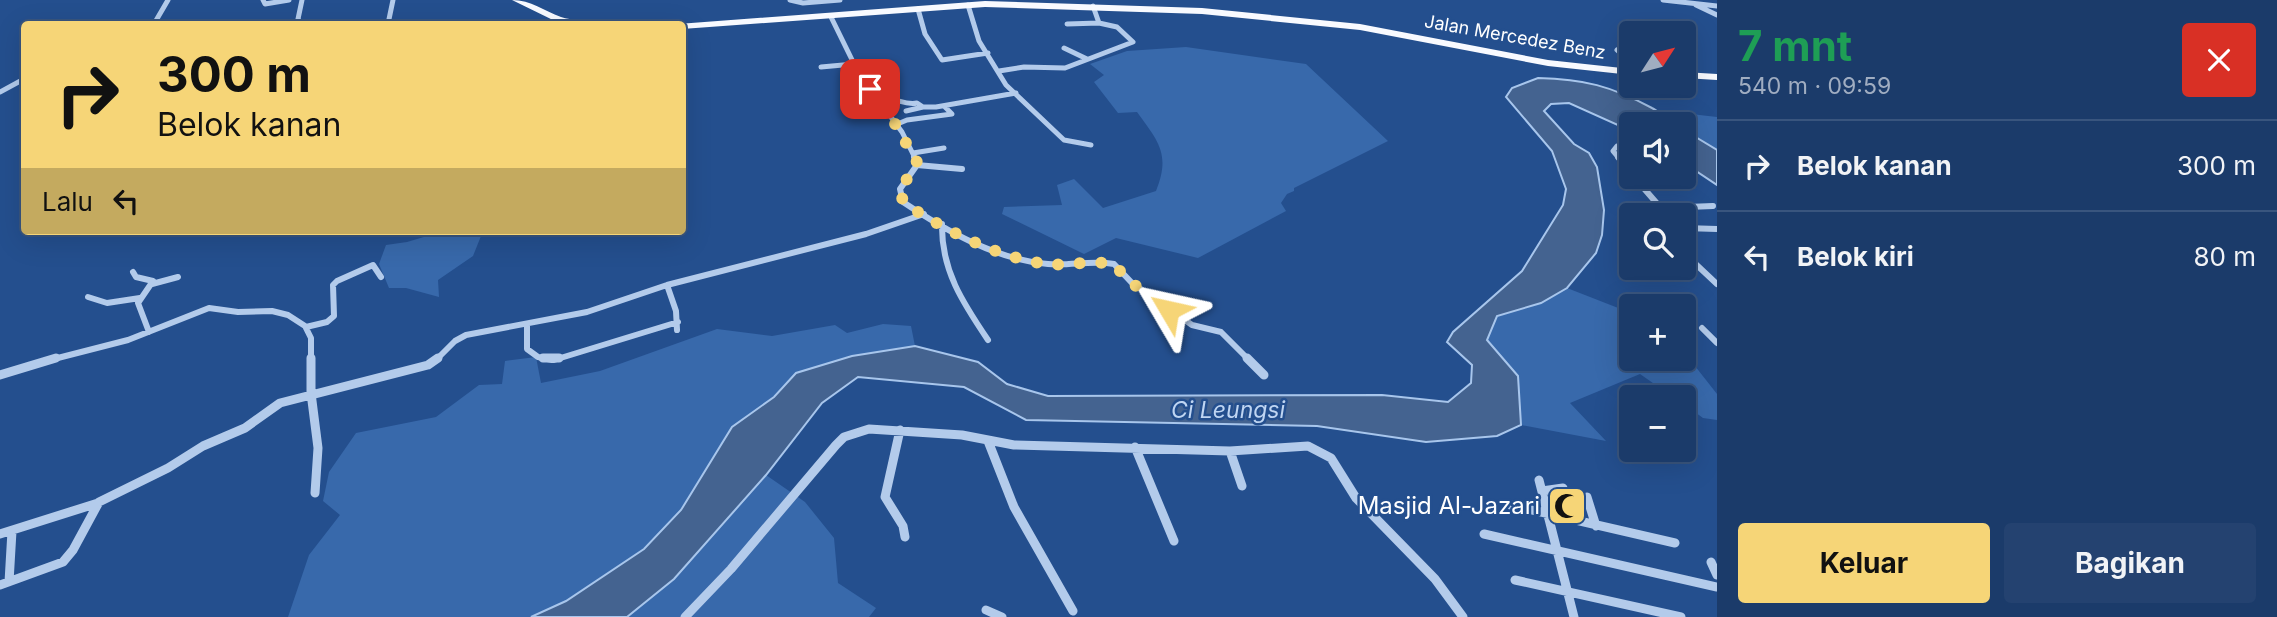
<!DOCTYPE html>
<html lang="id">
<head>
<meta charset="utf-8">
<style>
  body { margin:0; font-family:Inter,sans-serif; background:#244270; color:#f1f3f6; height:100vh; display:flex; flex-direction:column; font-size:26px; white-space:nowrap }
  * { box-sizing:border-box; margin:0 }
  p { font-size:23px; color:#a0adc1 }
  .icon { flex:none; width:38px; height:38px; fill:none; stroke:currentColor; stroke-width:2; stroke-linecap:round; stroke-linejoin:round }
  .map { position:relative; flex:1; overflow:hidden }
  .sheet { display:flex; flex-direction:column; background:#1b3b6a; width:560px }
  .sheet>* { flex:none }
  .top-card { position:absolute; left:21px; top:21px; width:665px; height:214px; border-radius:7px; box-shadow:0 7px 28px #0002,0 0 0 2px #39557e; background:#f6d577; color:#111; overflow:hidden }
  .needle { width:46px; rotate:54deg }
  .fabs { position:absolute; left:1619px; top:21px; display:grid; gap:14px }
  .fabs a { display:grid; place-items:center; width:77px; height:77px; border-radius:7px; background:#1b3b6a; box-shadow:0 7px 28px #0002,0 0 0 2px #39557e; font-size:35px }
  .pin { position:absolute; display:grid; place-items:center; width:60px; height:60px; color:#fff; margin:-30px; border-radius:14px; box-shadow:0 4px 10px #0006 }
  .me { position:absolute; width:77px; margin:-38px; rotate:306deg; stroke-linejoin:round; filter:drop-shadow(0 0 5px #0008) }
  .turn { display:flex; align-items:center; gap:24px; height:147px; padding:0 21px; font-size:32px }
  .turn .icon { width:91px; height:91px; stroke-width:2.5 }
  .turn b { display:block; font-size:49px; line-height:60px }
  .then { display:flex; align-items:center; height:66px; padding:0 21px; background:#0003; gap:14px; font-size:26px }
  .round { display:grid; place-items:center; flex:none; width:74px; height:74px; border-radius:7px; background:#244270 }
  .head { display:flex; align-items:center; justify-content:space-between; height:119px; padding:0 21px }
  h1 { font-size:42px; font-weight:700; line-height:52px; color:#1e9e55 }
  .action { display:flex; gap:14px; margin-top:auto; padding:14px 21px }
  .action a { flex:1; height:80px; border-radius:7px; background:#f6d577; color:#111; font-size:28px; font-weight:700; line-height:80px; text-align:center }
  .action a+a { background:#244270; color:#f1f3f6 }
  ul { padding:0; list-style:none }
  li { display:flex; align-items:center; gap:21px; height:91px; padding:0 21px; border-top:2px solid #39557e }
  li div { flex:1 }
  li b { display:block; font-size:26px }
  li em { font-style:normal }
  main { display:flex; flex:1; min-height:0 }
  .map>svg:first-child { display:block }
</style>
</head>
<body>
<main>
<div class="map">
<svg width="1717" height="617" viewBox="0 0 1717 617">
  <rect width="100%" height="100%" fill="#244f8e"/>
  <path fill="#3869ab" d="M1186,47L1306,64L1388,141L1294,188V191L1287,194L1281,203L1286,211L1198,258L1116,238L1084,254L1002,214L1004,207L1062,205L1057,185L1074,179L1103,208L1156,191C1171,154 1158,141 1137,112L1118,113L1094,82L1104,75L1090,64L1127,51Z
    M1656,110L1717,117V150L1684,130V124H1674Z
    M444,231H483L473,256L438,280L439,297L406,288H389L379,264L386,245L407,242Z
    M1567,288L1631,313V359H1684V352L1717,394V420L1703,418L1684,404V397H1673L1640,374L1570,403L1606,441L1521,425L1518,376L1487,340L1497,316L1541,303Z
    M883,324L911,326L915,346L852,356L796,374L774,397L732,427L681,510L644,549L566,601L531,617H288L309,555L340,515L323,501L329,472L356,433L436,417L479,385L502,384L505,361L536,357L541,383L600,371L717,329L772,336L835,325L847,333Z
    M766,475L805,502L834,538L838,583L876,608L869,617H627L674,579Z"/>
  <path fill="#446390" stroke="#a8c6ec" stroke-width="2" d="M1538,78C1584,79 1611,86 1652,108C1660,112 1666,120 1674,124H1631V131L1569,103L1551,104L1544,111L1574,144L1589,153L1597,167L1604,210L1602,235L1596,253L1567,288L1541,303L1497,316L1487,340L1518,376L1521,425L1497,436L1426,442L1317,426L1026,420L964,387L858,377L822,403L766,475L674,579L627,617H531L566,601L644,549L681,510L732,427L774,397L796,373L852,356L915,346L978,362L1007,384L1048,396L1382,395L1448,402L1471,383L1472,365L1447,342L1453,332L1522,271L1563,205L1566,189L1552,151L1506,97L1512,88Z
    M1684,130L1717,150V185L1684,163Z"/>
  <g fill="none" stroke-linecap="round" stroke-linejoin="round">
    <path stroke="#b3cbeb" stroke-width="5" d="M263,0L265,4L289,0
      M302,0L298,19L302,24
      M790,0L803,3L840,0
      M1663,0L1717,6
      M968,5L979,41L1006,85L1064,140L1091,145
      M1696,5L1717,15
      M918,9L925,34L942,60L988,53
      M831,17L859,74L902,132L915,158
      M154,24L168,0
      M388,24L393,0
      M1067,24L1099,23
      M1064,48L1087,59
      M1617,50L1631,63
      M821,67L854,64
      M999,71L1024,67L1065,68L1133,42L1117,27L1099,23L1093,6
      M0,92L24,79
      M878,99C894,96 904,106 917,103L923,107H936L1016,93
      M906,111L923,107
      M895,125L907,120L952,114L944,106
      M913,153L944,148
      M1619,158L1613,151L1617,146L1631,150"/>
    <path stroke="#b3cbeb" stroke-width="6" d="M914,157L917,165L900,189L903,202C945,230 996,260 1048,264C1070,266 1092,260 1114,264L1132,283L1192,325L1221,332L1249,360
      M1618,157L1631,173
      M917,165L962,169
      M1684,175L1687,179
      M1634,177L1667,215
      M1662,208L1713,206
      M1629,217L1631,220
      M942,224C941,270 963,303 988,340
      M1684,228L1717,229
      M1684,253L1717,284
      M133,272L136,277L153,281L138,303L149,332
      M152,284L178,277
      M667,285L676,311L677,330
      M88,297L107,303L140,298
      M527,324V349L538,357L552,360
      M306,327L327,322L334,316L333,285L337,281L373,265L381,277
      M1702,328L1717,343
      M50,360L128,340L209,308L238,312L272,311L288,315L305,326L311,338V360
      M436,360L455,341L466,335L587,312L667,285L866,234L924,214
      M554,360L678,322"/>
    <path stroke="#b3cbeb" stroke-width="9" d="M311,358V393L318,448L315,493
      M543,358H559
      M1247,358L1264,375
      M0,375L56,358
      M900,430L885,497L903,526L905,537
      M988,441L1014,507L1073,611
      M1135,447L1174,541
      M1230,451L1242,486
      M1539,480L1574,617
      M1542,491L1563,488
      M1587,497L1596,526
      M1510,505L1675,543
      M0,534L98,503
      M1484,534L1717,587
      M1711,562L1717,575
      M1515,580L1681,617
      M9,582L12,531
      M0,585L63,562L73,550L99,502L168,468L203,446L245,428L280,403L428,365L438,358
      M986,610L1002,617
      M685,617L731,569L836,445L844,437L869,429L962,435L1014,445L1230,451L1308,446L1331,458L1356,498L1435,579L1463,617"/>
    <path fill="#f8faff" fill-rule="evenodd" d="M512,0C531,0 544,11 561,17C572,21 585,18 595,24L557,22Z
      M985,1L1202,8L1360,24L1548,60L1631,69V75L1548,66L1360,30L1202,14L985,7L682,29V24H678Z
      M1684,72L1717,74V80L1684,78Z"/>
  </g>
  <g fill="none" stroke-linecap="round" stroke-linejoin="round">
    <path stroke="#f6d577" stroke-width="12" stroke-dasharray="0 21.6" d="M870,89L887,110L917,162V166L900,188L903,202C940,228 1003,260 1048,264C1069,266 1092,260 1113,264L1132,283L1169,310"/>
  </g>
  <defs>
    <symbol id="mosque-square" viewBox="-11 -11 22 22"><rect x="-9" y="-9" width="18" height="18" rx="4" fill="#f6d577" stroke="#244f8e"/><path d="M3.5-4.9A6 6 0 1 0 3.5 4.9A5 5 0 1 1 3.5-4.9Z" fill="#111"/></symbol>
  </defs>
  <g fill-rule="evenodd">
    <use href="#mosque-square" x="1545" y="484" width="44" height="44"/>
  </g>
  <g text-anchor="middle" stroke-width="5" stroke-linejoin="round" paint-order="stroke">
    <g font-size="18" fill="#fff" stroke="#244f8e">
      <text transform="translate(1515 37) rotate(10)" y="6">Jalan Mercedez Benz</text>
    </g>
    <g font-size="23" font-style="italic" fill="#bfd5f2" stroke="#244f8e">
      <text x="1228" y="418">Ci Leungsi</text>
    </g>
    <g font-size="24" fill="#fff" stroke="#244f8e" text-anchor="end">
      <text x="1540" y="514">Masjid Al-Jazari</text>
    </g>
  </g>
</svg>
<div class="fabs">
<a><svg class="needle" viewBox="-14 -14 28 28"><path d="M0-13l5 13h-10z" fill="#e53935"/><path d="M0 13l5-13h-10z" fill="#a0adc1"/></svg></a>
<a><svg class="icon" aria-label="sound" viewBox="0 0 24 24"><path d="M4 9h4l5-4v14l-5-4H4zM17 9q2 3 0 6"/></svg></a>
<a><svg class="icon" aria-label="search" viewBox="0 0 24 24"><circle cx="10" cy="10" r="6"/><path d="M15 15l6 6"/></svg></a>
<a>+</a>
<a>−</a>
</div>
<div class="pin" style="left:870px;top:89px;background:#d93025"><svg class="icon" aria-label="arrive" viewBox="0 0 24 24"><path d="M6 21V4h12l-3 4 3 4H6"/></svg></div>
<svg class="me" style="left:1169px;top:310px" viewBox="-20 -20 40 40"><path d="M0-17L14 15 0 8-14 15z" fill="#f6d577" stroke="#fff" stroke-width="4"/></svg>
<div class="top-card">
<div class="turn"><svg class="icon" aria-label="right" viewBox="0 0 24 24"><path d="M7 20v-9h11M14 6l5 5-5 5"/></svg><div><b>300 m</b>Belok kanan</div></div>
<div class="then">Lalu<svg class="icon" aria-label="left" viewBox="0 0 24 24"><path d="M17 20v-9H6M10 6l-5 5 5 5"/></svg></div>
</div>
</div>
<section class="sheet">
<div class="head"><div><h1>7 mnt</h1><p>540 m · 09:59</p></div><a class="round" style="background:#d93025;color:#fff"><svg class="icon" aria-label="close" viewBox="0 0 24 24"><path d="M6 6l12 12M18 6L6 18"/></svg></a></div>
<ul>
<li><svg class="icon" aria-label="right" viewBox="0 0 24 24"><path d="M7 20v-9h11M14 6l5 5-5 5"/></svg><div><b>Belok kanan</b></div><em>300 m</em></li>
<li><svg class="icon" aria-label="left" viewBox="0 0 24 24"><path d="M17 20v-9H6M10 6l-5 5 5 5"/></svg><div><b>Belok kiri</b></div><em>80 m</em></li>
</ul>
<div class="action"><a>Keluar</a><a>Bagikan</a></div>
</section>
</main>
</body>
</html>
